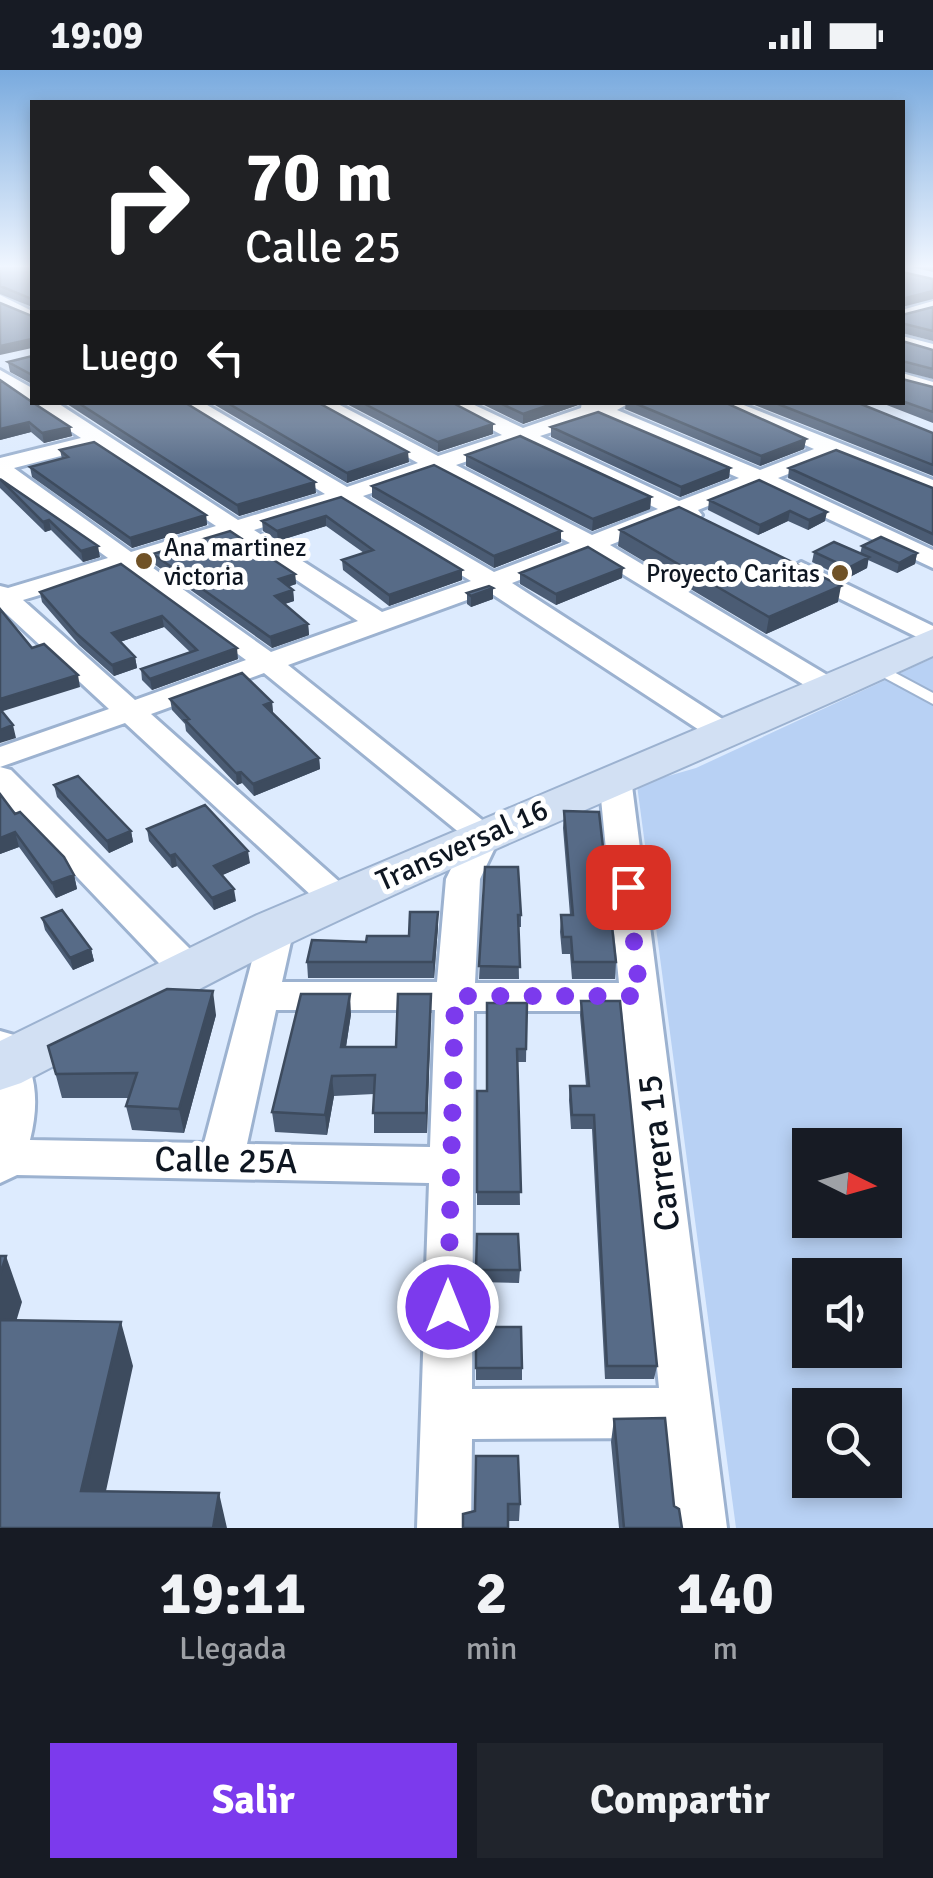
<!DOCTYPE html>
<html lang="es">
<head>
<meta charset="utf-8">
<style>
  body { margin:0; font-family:Signika,sans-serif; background:#20242c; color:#f1f3f6; height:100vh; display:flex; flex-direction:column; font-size:38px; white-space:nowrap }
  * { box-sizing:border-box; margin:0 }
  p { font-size:32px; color:#9ea1a6 }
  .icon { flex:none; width:55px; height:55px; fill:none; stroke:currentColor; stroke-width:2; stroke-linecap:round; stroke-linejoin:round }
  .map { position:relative; height:1458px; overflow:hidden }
  .sheet { display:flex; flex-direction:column; background:#171b24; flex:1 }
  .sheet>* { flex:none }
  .hud { position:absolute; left:30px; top:30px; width:875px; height:305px; border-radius:0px; box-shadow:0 5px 15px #0003; background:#202124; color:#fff; overflow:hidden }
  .needle { width:65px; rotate:95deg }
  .fabs { position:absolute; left:792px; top:1058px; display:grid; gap:20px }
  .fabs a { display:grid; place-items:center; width:110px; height:110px; border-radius:0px; background:#171b24; box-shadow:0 5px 15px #0003; font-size:50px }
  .pin { position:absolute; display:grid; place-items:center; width:85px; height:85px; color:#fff; margin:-42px; border-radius:20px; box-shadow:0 5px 15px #0006 }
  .me { position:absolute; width:110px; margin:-55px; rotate:0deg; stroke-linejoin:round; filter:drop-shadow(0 0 8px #0008) }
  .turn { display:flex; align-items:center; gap:35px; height:210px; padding:0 50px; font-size:45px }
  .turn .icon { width:130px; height:130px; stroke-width:2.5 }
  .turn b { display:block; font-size:70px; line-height:85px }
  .then { display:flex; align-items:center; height:95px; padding:0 50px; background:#0003; gap:20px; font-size:38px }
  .eta { display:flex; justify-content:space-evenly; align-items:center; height:170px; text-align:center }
  .eta b { font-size:60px; font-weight:700; line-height:70px }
  .action { display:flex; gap:20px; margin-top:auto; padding:20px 50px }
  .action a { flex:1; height:115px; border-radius:0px; background:#7c3aed; color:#fff; font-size:40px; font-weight:700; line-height:115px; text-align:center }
  .action a+a { background:#20242c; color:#f1f3f6 }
  .status { display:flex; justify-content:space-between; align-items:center; height:70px; padding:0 50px; background:#171b24; direction:ltr }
  .status svg { height:28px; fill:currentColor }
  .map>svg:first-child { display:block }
</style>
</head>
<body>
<div class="status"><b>19:09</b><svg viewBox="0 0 49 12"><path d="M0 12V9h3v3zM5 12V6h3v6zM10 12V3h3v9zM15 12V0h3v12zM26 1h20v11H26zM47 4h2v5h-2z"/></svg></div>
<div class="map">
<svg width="933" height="1458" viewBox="0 0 933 1458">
  <rect width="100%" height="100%" fill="#ddebfe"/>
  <path fill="#b8d1f4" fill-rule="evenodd" d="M933,588V1458H736L637,715L696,698ZM810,1075H885V1150H810ZM810,1205H885V1280H810ZM810,1335H885V1410H810Z"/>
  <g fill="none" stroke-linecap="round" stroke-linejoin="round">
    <defs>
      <path id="service" d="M875,592L933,623V634L870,600L867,597Z"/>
      <path id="minor" d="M0,225L32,241V253L0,237Z
        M933,231V242L902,251V240Z
        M902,266L933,274V286L902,277Z
        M0,300L32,318V332H56L238,450L325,424L176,332H202L347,417L418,393L307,332H334L438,386L502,365L440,332H468L523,358L581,338L582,332H631L617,340L760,400L814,379L706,332H736L933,410V425L834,386L778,408L933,480V498L758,416L698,440L702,445L698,450L677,448L610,475L839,612L844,618L839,624H819L588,483L512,513L738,659L742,665L738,671H716L489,522L288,595L501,765L480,809L475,913H619L599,708L604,701H626L631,708L727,1458H673L664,1368L472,1369L471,1458H417L429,1113L17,1105L0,1113V961L14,965C36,1000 40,1030 30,1070L204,1073L263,849L276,845L289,849L294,858L282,912H437L446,809L466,768L264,603L151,644L352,823L357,831L352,839L339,843L326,839L125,653L0,697V677L109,639L0,538V516L8,518L108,488L0,410V388L81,368L0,315ZM598,347L739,408L679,431L540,366ZM520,373L658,439L592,465L456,395ZM96,377L216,456L131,482L14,398ZM435,402L570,473L494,502L363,426ZM342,433L471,511L382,542L254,460ZM232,467L358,551L271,582L146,493ZM123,500L246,590L135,630L23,530ZM276,940H435L430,1077L247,1074ZM474,941H622L659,1318L472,1319Z
        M902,303L933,312V325L902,316Z
        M801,492L933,556V575L792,505L788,500Z
        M0,697L11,700L202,891L208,901L202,911L189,914L176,911L0,726Z"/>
      <path id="secondary" d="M933,559V586C722,684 506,770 297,870C203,915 113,966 21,1013L0,1020V971L257,845Z"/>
    </defs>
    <use href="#service" stroke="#9cb2d0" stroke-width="4"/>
    <use href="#minor" stroke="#9cb2d0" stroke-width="6"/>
    <use href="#secondary" stroke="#9cb2d0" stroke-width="4"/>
    <use href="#service" fill="#fff" fill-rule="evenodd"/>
    <use href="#minor" fill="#fff" fill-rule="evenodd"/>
    <use href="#secondary" fill="#d2e0f3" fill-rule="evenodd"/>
  </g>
  <path fill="#4b5c74" d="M0,197H32V237L0,224Z
    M911,197H933V202Z
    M933,237V271L902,263V245Z
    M902,271L933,280V309L902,301Z
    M32,286V314L10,302L8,292Z
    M902,309L933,317V353L879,332H902Z
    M0,310L70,357L72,366L44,373L31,362L0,370Z
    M64,332H184L316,423L239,446Z
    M210,332H317L409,392L347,413Z
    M343,332H451L493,364L438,382Z
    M478,332H579L578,335L523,354Z
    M626,332H724L806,369L804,379L760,396L625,339Z
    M747,332H856L933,363V406Z
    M551,357L730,398L729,408L680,427L551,367Z
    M60,380L206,445L207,455L132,478L32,407L30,397L62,389Z
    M466,385L651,427L650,439L592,461L466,396Z
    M789,398L933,418V476L788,408Z
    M0,409L100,487L83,492L51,460L45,462L0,418Z
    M759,410L825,451L808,460L788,451L758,465L708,440L709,430Z
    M372,416L561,461V472L494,498L372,427Z
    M341,427L462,510L389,536L343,500L342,490L364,483L326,456L278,471L263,461L262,451Z
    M620,460L838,532L766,564L618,476Z
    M862,476L917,483L915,494L897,503L868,490L867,498L846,509L812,492L814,482L860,484Z
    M153,484L295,504L296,514L288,517L293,520L294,531L284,534L308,554L309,565L272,578L154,494Z
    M121,494L238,589L152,620L142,610L141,599L190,582L164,557L120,572L135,587L137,598L114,606L79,575L42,532L40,522Z
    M520,503L622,508L556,535L520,514Z
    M467,523L493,529L471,537L467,534Z
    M170,629L272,632L273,643L319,688L320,699L254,726L242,713L237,715L186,661L185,654L172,640Z
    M54,715L131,761L133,772L109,783L57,727Z
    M0,724L15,744L74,805L77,819L56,828L19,777L0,784Z
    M564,741L616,892L615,909H572L570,884H562L560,862L561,845H570L563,758Z
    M147,759L250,793L222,805L236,831L214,840L177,796L172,798L149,771Z
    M485,797L521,845V857H518L519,909H479Z
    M42,848L91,879L94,891L73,900L45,860Z
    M438,857L434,908H308L307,892L366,872L409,866Z
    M431,924L427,1063H374V1024L334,1026L327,1065L275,1062L272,1042L351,944L346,977H396Z
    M581,931L657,1296L654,1309H605L592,1059H571L569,1030L570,1016H586L580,945Z
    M527,933L526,992H517L520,1135H477V1021H487Z
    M216,945L184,1063L132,1060L126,1036L129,1028H62L48,976Z
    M477,1164L520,1200L519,1213L476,1212Z
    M476,1257L522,1298V1310H476Z
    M614,1349L674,1436L682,1458H619L611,1372Z
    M476,1386L520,1434L519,1451H508L475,1441Z"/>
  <path fill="#3d4b5e" d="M933,221V229L902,237V229Z
    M32,269V278L0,285V276Z
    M558,332H579L578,335L523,354V344Z
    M29,352L31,362L0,370V359Z
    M493,354V364L438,382V372Z
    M70,357L72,366L44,373L42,363Z
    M806,369L804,379L760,396L761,386Z
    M408,382L409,392L347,413V403Z
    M730,398L729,408L680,427L681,417Z
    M315,412L316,423L239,446L237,435Z
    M651,427L650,439L592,461L593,449Z
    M790,441L788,451L758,465L760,455Z
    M827,442L825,451L808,460L809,450Z
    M206,445L207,455L132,478L130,468Z
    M326,446V456L278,471L277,461Z
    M49,450L51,460L45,462L43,452Z
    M561,461V472L494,498V486Z
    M98,476L100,487L83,492L81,481Z
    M917,483L915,494L897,503L899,493Z
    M869,487L867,498L846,509L848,498Z
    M623,498L622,508L556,535V524Z
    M462,500V510L389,536V525Z
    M295,504L296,514L280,519L279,509Z
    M841,516L838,532L766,564L769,547Z
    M493,518V529L471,537V526Z
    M293,520L294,531L276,537L275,526Z
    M162,546L164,557L114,574L112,563Z
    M308,554L309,565L272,578L270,567Z
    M237,578L238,589L152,620L150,609Z
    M135,587L137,598L114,606L112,595Z
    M78,605L80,617L0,642V629Z
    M272,632L273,643L265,646L264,635Z
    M13,655L16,668L0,673V660Z
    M319,688L320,699L254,726L253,714Z
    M241,702L242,713L237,715L236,703Z
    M131,761L133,772L109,783L107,771Z
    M15,762L19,777L0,784V768Z
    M248,781L250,793L216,808L214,796Z
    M175,784L177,796L172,798L170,786Z
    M74,805L77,819L56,828L52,813Z
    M234,819L236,831L214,840L212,828Z
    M438,842V857L434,908L433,892Z
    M91,879L94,891L73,900L70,888Z
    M213,921L216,945L184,1063L179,1039Z
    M350,924L351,944L343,996L341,977Z
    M431,924V944L427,1063L426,1043Z
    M332,1006L334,1026L327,1065L325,1045Z
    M6,1186L22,1232L3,1295L0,1286V1205Z
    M121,1252L133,1296L98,1458L81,1421Z
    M219,1423L227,1458H213Z"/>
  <path fill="#576b87" stroke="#3d4b5e" stroke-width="2.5" d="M0,197H32V236V229L0,216Z
    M902,202L933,209V221L902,229Z
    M0,233L32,246V269L0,276Z
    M933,237V261L905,254L902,255V245Z
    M902,271L933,280V299L902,291Z
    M32,286V309V305L8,292Z
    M902,309L933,317V342L902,331Z
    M0,310L32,332L70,357L42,363L29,352L0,359Z
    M77,332H184L315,412L237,435Z
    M226,332H317L408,382L347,403Z
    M361,332H451L493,354L438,372Z
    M498,332H558L523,344Z
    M632,332H724L806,369L761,386Z
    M773,332H856L933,363V395Z
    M598,342L730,398L681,417L551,357Z
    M520,366L651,427L593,449L466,385Z
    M94,372L206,445L130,468L30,397L68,387L60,380Z
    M836,380L933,418V464L789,398Z
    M434,395L561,461L494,486L372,416Z
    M0,409L98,476L81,481L49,450L43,452Z
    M759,410L827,442L809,450L790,441L760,455L709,430Z
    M341,427L462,500L389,525L342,490L373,480L326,446L277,461L262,451Z
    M679,437L841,516L769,547L620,460Z
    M230,461L295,504L279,509L293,520L275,526L308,554L270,567L153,484Z
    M881,467L917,483L899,493L862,476Z
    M834,472L869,487L848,498L814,482Z
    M588,477L623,498L556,524L520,503Z
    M121,494L237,578L150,609L141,599L197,580L162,546L112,563L135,587L112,595L77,564L40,522Z
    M489,516L493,518L471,526L467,523Z
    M0,539L32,578L44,574L78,605L0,629Z
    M242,603L272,632L264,635L319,688L253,714L241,702L236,703L185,650L189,649L170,629Z
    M0,639L13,655L0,660Z
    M78,706L131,761L107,771L54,715Z
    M0,724L15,744L20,742L64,787L74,805L52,813L15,762L0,768Z
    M205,735L248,781L214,796L234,819L212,828L175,784L170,786L147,759Z
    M564,741L599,742L616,892H573L571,867H563L561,845H573Z
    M485,797H518L521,845H518L520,897L479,896Z
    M62,840L91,879L70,888L42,848Z
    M410,842H438L433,892H307L312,870L366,872L367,866H409Z
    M167,919L213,921L179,1039L126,1036L137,1003L56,1004L48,976Z
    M301,924H350L341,977H396L398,924H431L426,1043H373L375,1005L332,1006L325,1045L272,1042Z
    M581,931H620L657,1296H607L594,1045H572L570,1016H589Z
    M487,933H527L526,979H517L521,1122H477V1021H487Z
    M477,1164H518L520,1200H476Z
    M0,1186H6L0,1205Z
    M0,1250L121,1252L81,1421L219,1423L213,1458H0Z
    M476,1257H521L522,1298H476Z
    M665,1348L674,1436L679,1439L682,1458H624L614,1349Z
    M476,1386H518L520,1434H508V1458H463V1444L475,1441Z"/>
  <linearGradient id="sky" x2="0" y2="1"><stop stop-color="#79aade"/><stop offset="0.49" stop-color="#f0f6ff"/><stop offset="1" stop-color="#f0f6ff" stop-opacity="0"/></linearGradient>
  <rect width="933" height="401" fill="url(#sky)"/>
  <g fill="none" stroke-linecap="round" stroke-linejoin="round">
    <path stroke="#7c3aed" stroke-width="18" stroke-dasharray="0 32.4" d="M448,1237L455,926H640L628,817"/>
  </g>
  <g fill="#705226" stroke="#fff" stroke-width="4">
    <circle cx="144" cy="491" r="10"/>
    <circle cx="840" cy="503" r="10"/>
  </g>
  <g text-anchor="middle" stroke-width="10" stroke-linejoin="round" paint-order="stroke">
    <g font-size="25" fill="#0e1621" stroke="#fff" text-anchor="start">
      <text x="164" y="486">Ana martinez<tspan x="164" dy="29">victoria</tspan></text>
      <text x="820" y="512" text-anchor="end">Proyecto Caritas</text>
    </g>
    <g font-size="30" fill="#0e1621" stroke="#fff">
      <text transform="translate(462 775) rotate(-24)" y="10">Transversal 16</text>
    </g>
    <g font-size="35" fill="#0e1621" stroke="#fff">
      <text transform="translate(658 1083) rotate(-97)" y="12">Carrera 15</text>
      <text transform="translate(226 1090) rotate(1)" y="12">Calle 25A</text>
    </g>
  </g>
</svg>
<div class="fabs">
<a><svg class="needle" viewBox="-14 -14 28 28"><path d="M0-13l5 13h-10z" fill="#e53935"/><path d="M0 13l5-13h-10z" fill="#9ea1a6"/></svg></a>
<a><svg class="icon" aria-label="sound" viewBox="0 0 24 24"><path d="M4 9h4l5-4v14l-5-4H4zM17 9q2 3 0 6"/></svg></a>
<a><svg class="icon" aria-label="search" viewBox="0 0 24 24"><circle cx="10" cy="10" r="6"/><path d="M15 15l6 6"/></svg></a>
</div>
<div class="pin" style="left:628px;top:817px;background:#d93025"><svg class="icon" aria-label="arrive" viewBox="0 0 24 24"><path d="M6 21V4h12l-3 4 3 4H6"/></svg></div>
<svg class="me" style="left:448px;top:1237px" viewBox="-20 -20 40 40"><circle r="17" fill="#7c3aed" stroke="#fff" stroke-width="3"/><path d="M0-11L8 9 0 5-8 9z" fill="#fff"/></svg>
<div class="hud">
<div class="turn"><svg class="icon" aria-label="right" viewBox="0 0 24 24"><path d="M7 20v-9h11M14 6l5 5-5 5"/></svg><div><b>70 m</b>Calle 25</div></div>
<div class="then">Luego<svg class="icon" aria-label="left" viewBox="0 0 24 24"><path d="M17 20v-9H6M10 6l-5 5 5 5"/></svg></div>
</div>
</div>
<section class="sheet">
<div class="eta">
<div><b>19:11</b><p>Llegada</p></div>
<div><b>2</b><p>min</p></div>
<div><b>140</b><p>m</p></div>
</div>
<div class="action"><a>Salir</a><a>Compartir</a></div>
</section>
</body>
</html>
